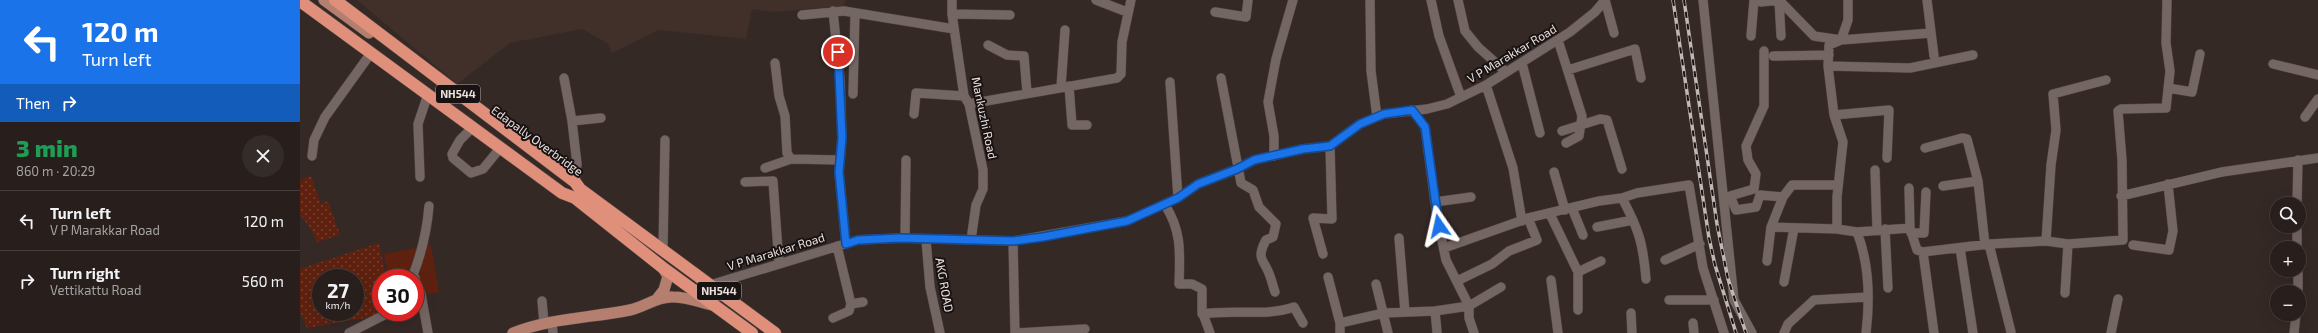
<!DOCTYPE html>
<html lang="en">
<head>
<meta charset="utf-8">
<style>
  body { margin:0; font-family:"Exo 2",sans-serif; background:#342c29; color:#f1f3f6; height:100vh; display:flex; flex-direction:column; font-size:15px; white-space:nowrap }
  * { box-sizing:border-box; margin:0 }
  p { font-size:13px; color:#a5a2a3 }
  .icon { flex:none; width:22px; height:22px; fill:none; stroke:currentColor; stroke-width:2; stroke-linecap:round; stroke-linejoin:round }
  .map { position:relative; flex:1; overflow:hidden }
  .panel { display:flex; flex-direction:column; background:#281f1c; width:300px }
  .panel>* { flex:none }
  .hud { background:#1a73e8; color:#fff; overflow:hidden }
  .fabs { position:absolute; left:1970px; top:197px; display:grid; gap:8px }
  .fabs a { display:grid; place-items:center; width:36px; height:36px; border-radius:50%; background:#281f1c; box-shadow:0 4px 16px #0002,0 0 0 1px #443d3b; font-size:20px }
  .speed { position:absolute; left:12px; top:269px; display:flex; gap:8px; font-size:20px; font-weight:700; text-align:center }
  .speed>* { display:grid; place-content:center; width:52px; height:52px; border-radius:50%; background:#281f1c; box-shadow:0 4px 16px #0002,0 0 0 1px #443d3b; line-height:1 }
  .speed small { font-size:10px; font-weight:400 }
  .speed .limit { border:6px solid #d22; background:#fff; color:#111 }
  .pin { position:absolute; display:grid; place-items:center; width:34px; height:34px; color:#fff; margin:-17px; border:2px solid #fff; border-radius:50%; box-shadow:0 1px 4px #0007 }
  .me { position:absolute; width:44px; margin:-22px; rotate:349deg; stroke-linejoin:round; filter:drop-shadow(0 0 3px #0008) }
  .turn { display:flex; align-items:center; gap:14px; height:84px; padding:0 16px; font-size:18px }
  .turn .icon { width:52px; height:52px; stroke-width:2.5 }
  .turn b { display:block; font-size:28px; line-height:34px }
  .then { display:flex; align-items:center; height:38px; padding:0 16px; background:#0003; gap:8px; font-size:15px }
  .round { display:grid; place-items:center; flex:none; width:42px; height:42px; border-radius:21px; background:#342c29 }
  .summary { display:flex; align-items:center; justify-content:space-between; height:68px; padding:0 16px }
  h1 { font-size:24px; font-weight:800; line-height:30px; color:#1e9e55 }
  ul { padding:0; list-style:none }
  li { display:flex; align-items:center; gap:12px; height:60px; padding:0 16px; border-top:1px solid #443d3b }
  li div { flex:1 }
  li b { display:block; font-size:15px }
  li em { font-style:normal }
  main { display:flex; flex:1; min-height:0 }
  .map>svg:first-child { display:block }
</style>
</head>
<body>
<main>
<section class="panel">
<div class="hud">
<div class="turn"><svg class="icon" aria-label="left" viewBox="0 0 24 24"><path d="M17 20v-9H6M10 6l-5 5 5 5"/></svg><div><b>120 m</b>Turn left</div></div>
<div class="then">Then<svg class="icon" aria-label="right" viewBox="0 0 24 24"><path d="M7 20v-9h11M14 6l5 5-5 5"/></svg></div>
</div>
<div class="summary"><div><h1>3 min</h1><p>860 m · 20:29</p></div><a class="round"><svg class="icon" aria-label="close" viewBox="0 0 24 24"><path d="M6 6l12 12M18 6L6 18"/></svg></a></div>
<ul>
<li><svg class="icon" aria-label="left" viewBox="0 0 24 24"><path d="M17 20v-9H6M10 6l-5 5 5 5"/></svg><div><b>Turn left</b><p>V P Marakkar Road</p></div><em>120 m</em></li>
<li><svg class="icon" aria-label="right" viewBox="0 0 24 24"><path d="M7 20v-9h11M14 6l5 5-5 5"/></svg><div><b>Turn right</b><p>Vettikattu Road</p></div><em>560 m</em></li>
</ul>
</section>
<div class="map">
<svg width="2018" height="333" viewBox="0 0 2018 333">
  <defs>
    <pattern id="park-dots" width="8" height="8" patternUnits="userSpaceOnUse"><rect width="8" height="8" fill="#5f210f"/><path d="M2 2h.1M6 6h.1" fill="none" stroke="#764132" stroke-width="1.8" stroke-linecap="round"/></pattern>
  </defs>
  <rect width="100%" height="100%" fill="#352926"/>
  <path fill="#412f29" d="M57,0H546L543,6L473,12L452,9L446,39L359,30L312,53L307,43L282,29L210,43L157,84Z"/>
  <path fill="#5f210f" d="M131,245L139,292L115,297V278H88L84,254Z"/>
  <path fill="url(#park-dots)" fill-rule="evenodd" d="M11,176L21,204L28,201L40,235L17,242L10,227L0,215V180Z
    M79,243L86,278H81V312L93,313L7,328L0,311V269ZM21,278H55V312H21Z"/>
  <g fill="none" stroke-linecap="round" stroke-linejoin="round">
    <defs>
      <path id="minor" d="M652,0V14L664,96L669,104L683,170V189L676,205L671,240
        M796,0L827,12
        M1070,0L1071,71L1077,117
        M1131,0L1139,36L1161,97
        M1158,0L1165,31L1178,47L1206,72
        M1305,0L1314,33
        M1403,0L1434,300L1452,333
        M1479,0L1514,36L1541,40L1631,33
        M1479,0L1481,36
        M1548,0V20L1541,40L1529,45L1528,66L1534,115L1543,142L1537,197V229L1557,232C1569,263 1570,300 1566,333
        M1627,0L1634,56
        M1461,2L1479,0
        M533,11L540,79L542,138L539,172L546,244
        M915,12L946,17L948,0
        M652,14L710,15
        M502,15L544,11L654,29
        M1451,36L1454,0
        M1258,40L1282,116L1279,136L1266,143
        M688,45L707,55L724,56L727,93
        M1464,51V106L1446,146L1448,160L1456,174L1454,189L1430,196L1436,210L1456,207L1460,195L1483,197
        M1473,56L1529,55
        M475,63L479,96L485,116L487,153L491,159
        M1222,63L1240,133
        M1973,64L2018,75
        M1528,66L1610,68L1673,55
        M1268,70L1335,49L1341,78
        M264,78L272,121
        M921,78L941,183L953,190L959,207L976,224L973,237L966,240C955,260 965,260 970,276C972,281 973,287 975,292
        M870,82L878,198
        M1186,85L1213,168L1222,221
        M769,86L772,125H787
        M761,87L765,30
        M1868,88L1892,92L1900,54
        M553,94L555,13
        M669,104L817,78L821,74L822,42L831,0
        M1112,110L1125,127L1137,217L1146,260L1169,306V318L1174,333
        M614,114L616,93L664,96
        M1534,115L1589,110L1587,158
        M2005,117L2018,99
        M173,127L160,140L152,154L153,158L171,173L183,169L201,147
        M1262,131L1300,119L1307,120L1322,169
        M1625,148L1662,138L1667,139L1678,181
        M12,156L14,140L25,117L71,53
        M974,156V136L968,102L976,59L993,0
        M465,168L491,159L540,160
        M1575,170L1577,230
        M1254,172L1265,210
        M120,177L118,124L128,94
        M275,182L277,164L272,121L301,118
        M445,182L473,181L479,264
        M1643,186L1678,181L1685,245
        M1609,188L1610,228
        M1821,196L1922,172L2018,158
        M1322,198C1339,230 1343,243 1346,279
        M1135,202L1171,197
        M1997,204L1998,160
        M865,205C882,231 880,254 879,284H892L902,289V311L910,333
        M1272,208L1283,235
        M1250,214L1278,272V310
        M1997,226V248
        M1297,227L1333,220
        M1471,227L1483,197L1492,185H1538
        M1585,229L1588,288
        M1557,232L1610,228L1617,250L1623,252L1689,244L1746,241L1768,244L1823,240L1822,160L1818,111L1821,109L1866,108L1870,71L1866,43L1867,0
        M1611,233H1624L1626,192
        M605,238L606,160
        M1099,238L1105,312
        M626,240L630,287L640,333
        M713,241L715,333
        M1746,241L1751,165L1756,130L1753,94L1806,80
        M1689,244L1711,332
        M1833,245L1869,250L1873,231L1868,184
        M537,246L551,304L563,302
        M1144,248L1226,219
        M1660,248L1673,333
        M363,249L365,140
        M1623,252L1634,333
        M1023,254L1013,218L1032,219L1030,146
        M1365,260L1400,244
        M1467,261L1471,227L1537,229
        M1998,270V292
        M1278,272L1301,261
        M1028,277L1040,323V333
        M115,278L113,275C122,252 127,230 129,206
        M115,279L121,294L128,333
        M1251,280L1258,333
        M1157,281L1192,264L1209,251L1237,240L1228,218L1299,201L1322,198L1337,193L1389,185L1403,268L1424,333
        M1484,282L1494,228
        M1076,284L1088,333
        M410,285L558,240L600,238L713,241L827,221L878,198L898,184L937,169L954,160L1003,149L1030,146L1060,124L1084,114L1127,109L1147,104L1186,85L1270,32L1295,12L1305,0
        M1765,293L1768,244
        M1369,300H1414
        M242,301L244,323
        M1135,311L1137,332
        M1331,313L1332,333
        M902,314C933,309 966,317 994,307L1003,323
        M533,318L549,311L551,304
        M252,322L253,333
        M1040,323L1084,313L1135,311L1169,306L1201,287
        M1393,323L1394,333
        M49,333L90,312
        M715,333L785,329
        M1484,333L1488,324L1514,300L1568,297
        M1811,333L1818,299
        M1994,333L1996,314"/>
      <path id="major" d="M24,0L69,33
        M357,299L364,290L368,276L362,267
        M213,333C250,318 291,318 330,310C345,307 357,296 373,297C386,297 400,302 412,305"/>
      <path id="highway" d="M35,0L275,182L280,189L475,333
        M0,1L262,193L275,198L362,267L452,333"/>
    </defs>
    <use href="#minor" stroke="#524745" stroke-width="10"/>
    <use href="#major" stroke="#524745" stroke-width="12"/>
    <use href="#highway" stroke="#524745" stroke-width="13"/>
    <use href="#minor" stroke="#746662" stroke-width="9"/>
    <use href="#major" stroke="#b57f70" stroke-width="11"/>
    <use href="#highway" stroke="#e0907a" stroke-width="12"/>
    <defs>
      <path id="rail" d="M1373,0L1409,238L1415,265L1436,333
        M1384,0L1417,224L1428,279L1446,333"/>
    </defs>
    <use href="#rail" stroke="#c1b7b5" stroke-width="3.5"/>
    <use href="#rail" stroke="#181312" stroke-width="2" stroke-dasharray="6" stroke-linecap="butt"/>
  </g>
  <g fill="none" stroke-linecap="round" stroke-linejoin="round">
    <defs>
      <path id="route" d="M538,52L542,138L539,172L546,244L558,240L600,238L713,241L743,237L827,221L878,198L898,184L937,169L954,160L1003,149L1030,146L1060,124L1084,114L1112,110L1125,127L1139,226"/>
    </defs>
    <use href="#route" stroke="#114b97" stroke-width="10"/>
    <use href="#route" stroke="#1a73e8" stroke-width="7"/>
  </g>
  <g text-anchor="middle" stroke-width="4" stroke-linejoin="round" paint-order="stroke">
    <g fill="#181312" stroke="#aba3a2" stroke-width="1">
      <rect x="136" y="85" width="44" height="18" rx="3"/>
      <rect x="397" y="282" width="44" height="18" rx="3"/>
    </g>
    <g font-size="11" font-weight="bold" fill="#eae1df">
      <text x="158" y="98">NH544</text>
      <text x="419" y="295">NH544</text>
    </g>
    <g font-size="12" fill="#eae1df" stroke="#181312">
      <text transform="translate(1212 54) rotate(-31)" y="4">V P Marakkar Road</text>
      <text transform="translate(684 118) rotate(78)" y="4">Mankuzhi Road</text>
      <text transform="translate(237 141) rotate(36)" y="4">Edapally Overbridge</text>
      <text transform="translate(476 252) rotate(-17)" y="4">V P Marakkar Road</text>
      <text transform="translate(644 285) rotate(80)" y="4">AKG ROAD</text>
    </g>
  </g>
</svg>
<div class="fabs">
<a><svg class="icon" aria-label="search" viewBox="0 0 24 24"><circle cx="10" cy="10" r="6"/><path d="M15 15l6 6"/></svg></a>
<a>+</a>
<a>−</a>
</div>
<div class="speed"><div>27<small>km/h</small></div><div class="limit">30</div></div>
<div class="pin" style="left:538px;top:52px;background:#d93025"><svg class="icon" aria-label="arrive" viewBox="0 0 24 24"><path d="M6 21V4h12l-3 4 3 4H6"/></svg></div>
<svg class="me" style="left:1139px;top:226px" viewBox="-20 -20 40 40"><path d="M0-17L14 15 0 8-14 15z" fill="#1a73e8" stroke="#fff" stroke-width="4"/></svg>
</div>
</main>
</body>
</html>
